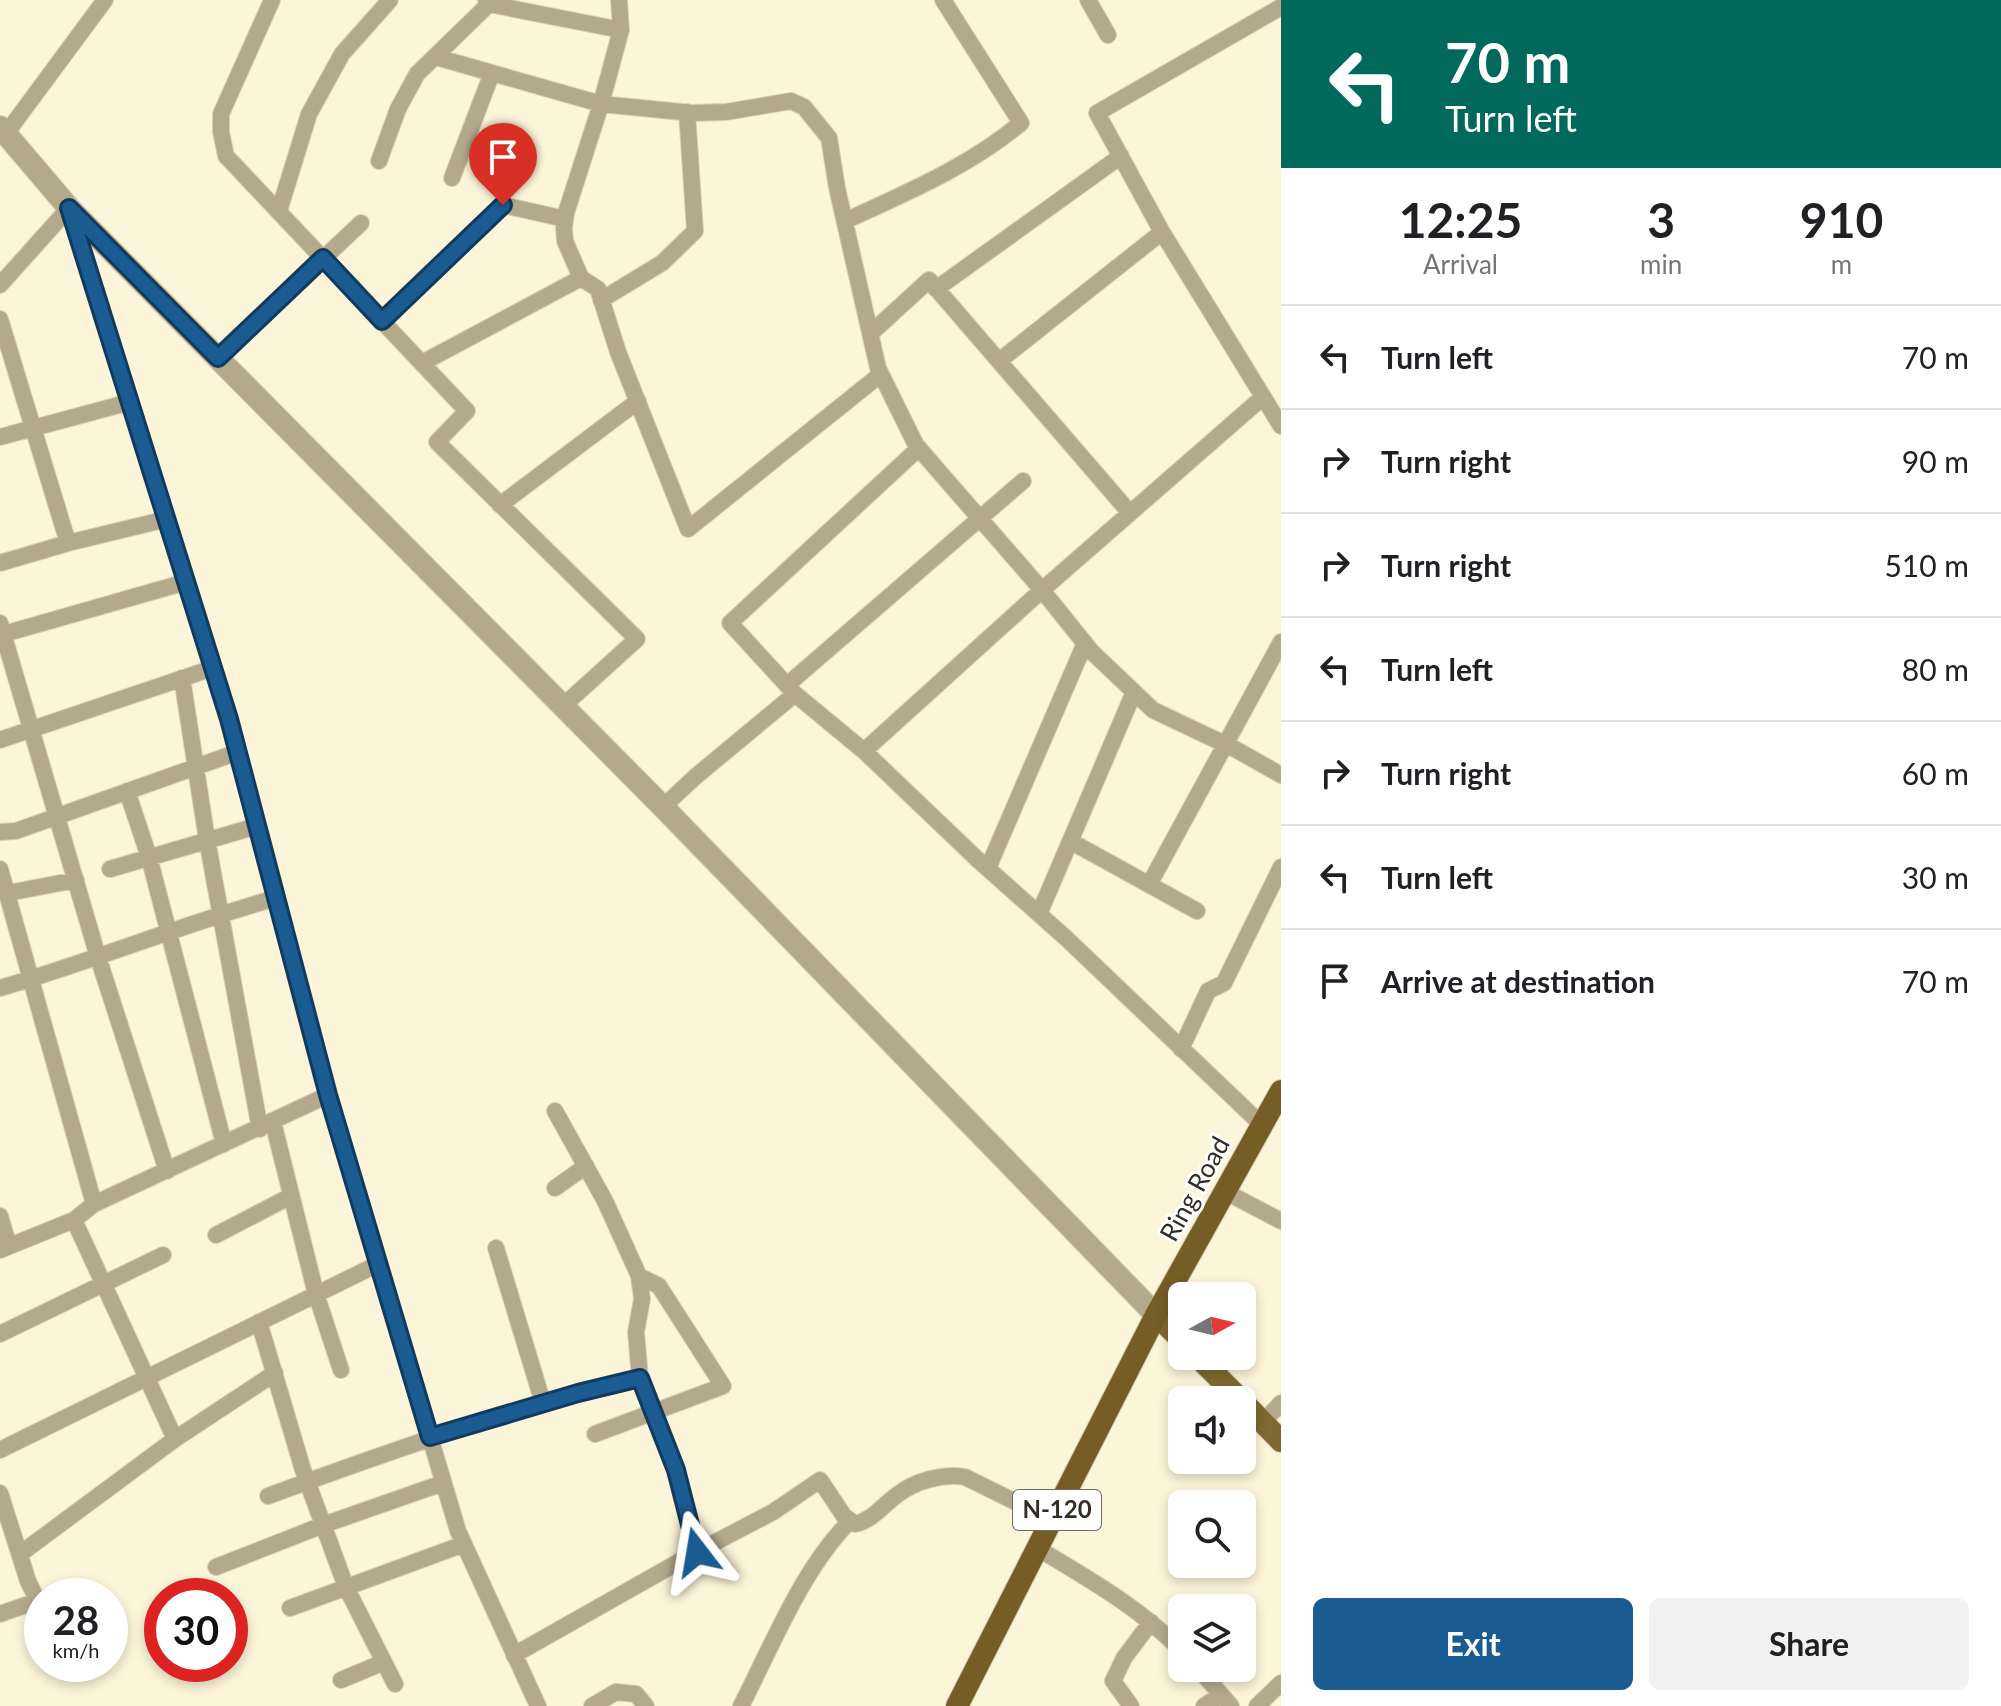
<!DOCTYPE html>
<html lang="en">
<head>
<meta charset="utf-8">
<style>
  body { margin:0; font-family:Lato,sans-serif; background:#f2f2f2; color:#202124; height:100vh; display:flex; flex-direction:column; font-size:30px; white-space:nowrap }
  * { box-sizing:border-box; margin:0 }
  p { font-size:26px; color:#757577 }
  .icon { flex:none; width:44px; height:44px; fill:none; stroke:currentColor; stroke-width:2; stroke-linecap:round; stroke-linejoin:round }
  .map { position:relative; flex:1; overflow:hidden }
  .side { display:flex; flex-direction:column; background:#fff; width:720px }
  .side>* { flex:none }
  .guide { background:#00695c; color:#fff; overflow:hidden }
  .needle { width:52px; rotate:82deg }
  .controls { position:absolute; left:1168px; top:1282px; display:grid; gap:16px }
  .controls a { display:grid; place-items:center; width:88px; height:88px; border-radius:12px; background:#fff; box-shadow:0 4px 12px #0003; font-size:40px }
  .speed { position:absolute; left:24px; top:1578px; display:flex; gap:16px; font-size:40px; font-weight:700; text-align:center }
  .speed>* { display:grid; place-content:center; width:104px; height:104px; border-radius:50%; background:#fff; box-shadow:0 4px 12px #0003; line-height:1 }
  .speed small { font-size:20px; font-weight:400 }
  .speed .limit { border:12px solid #d22; background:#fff; color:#111 }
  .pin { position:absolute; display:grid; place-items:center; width:68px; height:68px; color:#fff; margin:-82px -34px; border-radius:50% 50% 50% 0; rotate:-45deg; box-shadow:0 0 8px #0007 }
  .pin .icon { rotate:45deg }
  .me { position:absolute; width:88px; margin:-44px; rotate:346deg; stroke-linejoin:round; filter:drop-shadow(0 0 6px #0008) }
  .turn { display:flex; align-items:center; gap:28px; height:168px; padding:0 32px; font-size:36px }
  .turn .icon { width:104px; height:104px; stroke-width:2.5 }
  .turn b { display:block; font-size:56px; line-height:68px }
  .eta { display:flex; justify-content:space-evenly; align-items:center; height:136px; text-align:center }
  .eta b { font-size:48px; font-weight:700; line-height:56px }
  .action { display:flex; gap:16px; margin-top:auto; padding:16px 32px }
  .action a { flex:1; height:92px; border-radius:12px; background:#1a5b91; color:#fff; font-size:32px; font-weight:700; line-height:92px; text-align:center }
  .action a+a { background:#f2f2f2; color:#202124 }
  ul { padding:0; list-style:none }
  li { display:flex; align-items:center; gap:24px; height:104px; padding:0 32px; border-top:2px solid #e0e0e0 }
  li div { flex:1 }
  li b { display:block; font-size:30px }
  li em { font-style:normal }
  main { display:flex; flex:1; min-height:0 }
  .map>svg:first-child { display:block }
</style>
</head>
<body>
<main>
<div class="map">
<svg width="1281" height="1706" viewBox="0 0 1281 1706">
  <rect width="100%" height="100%" fill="#fdf5d9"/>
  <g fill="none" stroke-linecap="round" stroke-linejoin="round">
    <defs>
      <path id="minor" d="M272,0L221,114V132L226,156L467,411L437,442L637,639L563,706
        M486,0L489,4L621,30
        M619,0L621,30L601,104L566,213L564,228L565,241L581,278L598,289L618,352L688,529L881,374
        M1088,0L1108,35
        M1281,7L1097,113L1162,232L1281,426
        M436,57L601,104L692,113L726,112L791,101L804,107L829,138L837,188L878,368L916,445L1042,590L1263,397
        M5,135L105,0
        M379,161L398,109L417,74L493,0
        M452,178L492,73
        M279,211L309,114L342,54L390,0
        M845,221C906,193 970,166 1021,123L943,0
        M0,285L69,208L229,719L328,1095L458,1531L538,1706
        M936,289L1121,156
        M601,300L662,263L695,231L687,112
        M0,319L68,543
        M382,321L503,205L565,219
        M871,333L929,280L1130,513
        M218,358L361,223
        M999,361L1162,232
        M422,363L581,278
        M0,437L130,402
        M919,448L730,623L795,694L864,751L977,859L1067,939L1263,1126
        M500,505L638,401
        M0,563L68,543L167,519
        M0,623L98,957L167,1171
        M0,635L186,582
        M182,678L207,840L260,1129
        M787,685L1023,481
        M0,740L213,668
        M864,751L1042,590L1091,651L1153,710L1235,749L1281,775
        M127,791L149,857L224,1144
        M663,807L695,777L795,694
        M0,832L16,831L238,752
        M1070,841L1197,911
        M988,868L1085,643
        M0,869L94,1204
        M110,869L257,826
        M1150,883L1281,642
        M8,893L76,880
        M1039,914L1134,692
        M0,988C93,961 183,924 276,898
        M1181,1049L1208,991L1224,983L1281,867
        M555,1111L605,1201L639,1276L642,1299L636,1332L640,1378L676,1470L697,1552
        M273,1122L316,1294L341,1370
        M555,1188L586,1166
        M1226,1192L1281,1221
        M0,1216L9,1246
        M74,1220L175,1439
        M216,1235L291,1196
        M496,1248L543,1403
        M0,1250L74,1220L94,1204L328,1095
        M259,1322L303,1470L346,1587L395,1684
        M0,1334L163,1255
        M1263,1422L1281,1403
        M595,1434L723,1386L659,1286L639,1276
        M0,1450L378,1264
        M0,1493L28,1581L42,1610
        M268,1496C390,1451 513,1408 640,1378
        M1037,1548C1089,1579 1140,1608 1182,1651
        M20,1554L175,1439L275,1373
        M216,1567L323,1525L443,1483
        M290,1608L464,1544
        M0,1614L37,1601
        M514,1655L689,1556L773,1512L820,1480L844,1516L855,1524C873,1520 883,1505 897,1495C915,1481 943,1473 965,1477L1052,1520
        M1198,1668L1231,1706
        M341,1680L384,1662
        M592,1706L616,1692L636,1694L646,1706
        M741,1706C772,1646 801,1571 849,1522
        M1131,1706L1113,1681L1124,1658L1151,1622
        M1204,1706L1221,1695
        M1257,1706L1281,1683"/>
      <path id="tertiary" d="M0,127L69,208L663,807L1156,1315"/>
      <path id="primary" d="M1156,1315L1182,1340
        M1197,1356L1241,1400
        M1242,1401L1281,1441"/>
      <path id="trunk" d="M957,1706L1156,1315L1281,1091"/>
    </defs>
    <use href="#minor" stroke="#d8d1b8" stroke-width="18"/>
    <use href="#tertiary" stroke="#d8d1b8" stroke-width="24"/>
    <use href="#primary" stroke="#d8d1b8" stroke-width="24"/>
    <use href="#trunk" stroke="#d8d1b8" stroke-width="24"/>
    <use href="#minor" stroke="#b5a98c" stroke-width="16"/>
    <use href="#tertiary" stroke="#b5a98c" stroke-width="22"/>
    <use href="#primary" stroke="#806930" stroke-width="22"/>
    <use href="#trunk" stroke="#745e26" stroke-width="22"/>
  </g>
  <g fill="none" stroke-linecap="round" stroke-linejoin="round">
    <defs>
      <path id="route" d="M503,205L382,321L323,258L218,358L69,208L229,719L328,1095L430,1437L578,1393L640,1378L676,1470L697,1552"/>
    </defs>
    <use href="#route" stroke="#113b5e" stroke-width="20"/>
    <use href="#route" stroke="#1a5b91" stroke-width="14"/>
  </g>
  <g text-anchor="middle" stroke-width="6" stroke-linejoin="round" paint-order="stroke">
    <rect fill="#fff" stroke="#6e6c64" stroke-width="2" x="1013" y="1490" width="88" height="40" rx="6"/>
    <g font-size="24" font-weight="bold" fill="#302d22">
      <text x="1057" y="1518">N-120</text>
    </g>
    <g font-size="26" fill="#302d22" stroke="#fff">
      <text transform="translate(1195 1189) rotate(-61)" y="9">Ring Road</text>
    </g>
  </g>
</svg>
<div class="controls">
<a><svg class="needle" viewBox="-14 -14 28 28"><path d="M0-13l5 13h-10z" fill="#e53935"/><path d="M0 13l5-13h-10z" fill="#757577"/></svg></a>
<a><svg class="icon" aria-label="sound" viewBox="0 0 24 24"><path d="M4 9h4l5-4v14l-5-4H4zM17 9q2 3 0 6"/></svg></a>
<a><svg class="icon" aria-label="search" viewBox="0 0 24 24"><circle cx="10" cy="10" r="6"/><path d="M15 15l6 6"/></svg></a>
<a><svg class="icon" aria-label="layers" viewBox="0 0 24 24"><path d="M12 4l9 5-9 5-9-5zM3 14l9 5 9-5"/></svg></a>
</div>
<div class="speed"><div>28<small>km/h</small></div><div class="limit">30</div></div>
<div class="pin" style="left:503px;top:205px;background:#d93025"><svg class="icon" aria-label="arrive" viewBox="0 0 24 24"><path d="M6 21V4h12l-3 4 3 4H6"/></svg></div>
<svg class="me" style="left:697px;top:1552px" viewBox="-20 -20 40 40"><path d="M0-17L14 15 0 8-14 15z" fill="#1a5b91" stroke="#fff" stroke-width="4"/></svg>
</div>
<section class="side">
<div class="guide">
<div class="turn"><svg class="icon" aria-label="left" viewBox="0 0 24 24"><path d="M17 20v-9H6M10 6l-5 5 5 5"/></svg><div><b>70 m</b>Turn left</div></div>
</div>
<div class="eta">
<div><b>12:25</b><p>Arrival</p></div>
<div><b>3</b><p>min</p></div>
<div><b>910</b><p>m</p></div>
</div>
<ul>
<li><svg class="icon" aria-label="left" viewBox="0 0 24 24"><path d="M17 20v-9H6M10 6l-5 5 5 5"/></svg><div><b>Turn left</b></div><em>70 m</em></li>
<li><svg class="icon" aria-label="right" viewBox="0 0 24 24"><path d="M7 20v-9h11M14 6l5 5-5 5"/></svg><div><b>Turn right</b></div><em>90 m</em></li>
<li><svg class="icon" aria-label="right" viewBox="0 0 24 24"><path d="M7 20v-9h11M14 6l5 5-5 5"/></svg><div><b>Turn right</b></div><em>510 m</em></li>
<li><svg class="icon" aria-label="left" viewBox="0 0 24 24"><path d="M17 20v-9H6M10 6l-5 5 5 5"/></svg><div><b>Turn left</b></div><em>80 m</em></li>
<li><svg class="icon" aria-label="right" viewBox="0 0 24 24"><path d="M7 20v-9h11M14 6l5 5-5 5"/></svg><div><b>Turn right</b></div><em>60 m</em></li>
<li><svg class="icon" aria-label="left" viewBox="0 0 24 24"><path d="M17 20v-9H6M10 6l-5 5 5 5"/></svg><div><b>Turn left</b></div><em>30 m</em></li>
<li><svg class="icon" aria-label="arrive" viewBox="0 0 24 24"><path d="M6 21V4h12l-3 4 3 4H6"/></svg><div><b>Arrive at destination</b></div><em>70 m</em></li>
</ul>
<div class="action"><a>Exit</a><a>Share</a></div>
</section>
</main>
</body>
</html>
